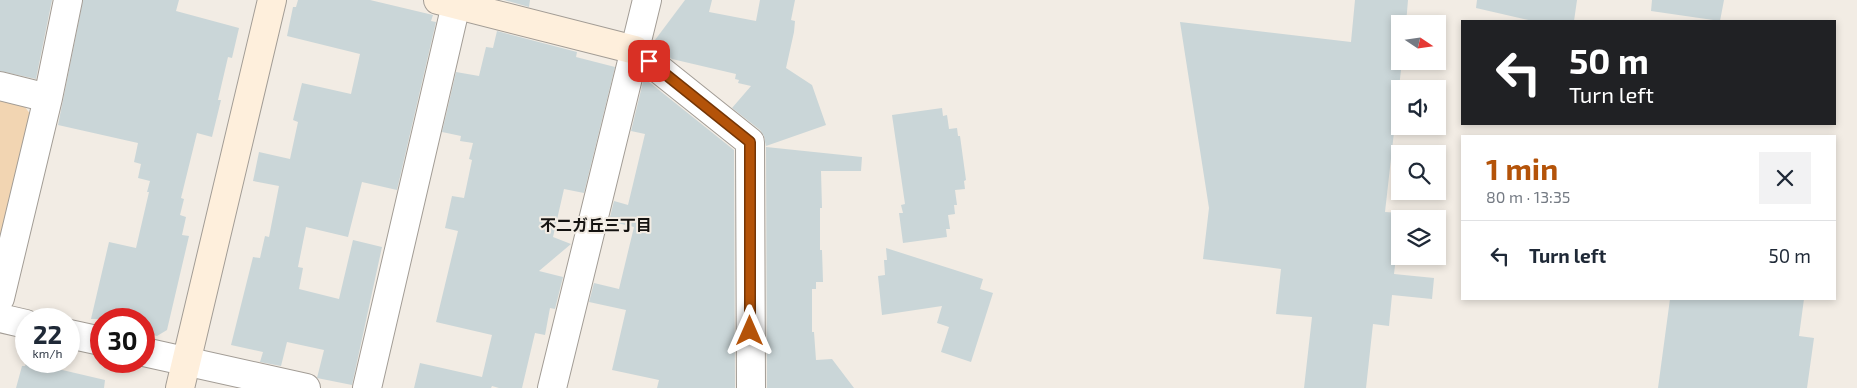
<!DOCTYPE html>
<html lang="en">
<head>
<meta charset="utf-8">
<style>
  body { margin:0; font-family:"Exo 2","Noto Sans JP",sans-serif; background:#f2f2f3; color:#1f2937; height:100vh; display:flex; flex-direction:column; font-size:19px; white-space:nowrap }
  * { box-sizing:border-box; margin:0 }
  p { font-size:16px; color:#747a83 }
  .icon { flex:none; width:28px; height:28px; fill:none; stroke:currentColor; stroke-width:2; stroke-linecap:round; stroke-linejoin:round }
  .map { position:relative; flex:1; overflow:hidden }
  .drawer { position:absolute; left:1461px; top:135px; width:375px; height:165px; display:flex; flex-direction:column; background:#fff; border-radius:0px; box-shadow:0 2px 8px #0003 }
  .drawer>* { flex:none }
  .banner { position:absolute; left:1461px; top:20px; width:375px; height:105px; border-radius:0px; box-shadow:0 2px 8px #0003; background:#202124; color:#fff; overflow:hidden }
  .needle { width:32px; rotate:103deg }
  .buttons { position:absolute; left:1391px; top:15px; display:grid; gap:10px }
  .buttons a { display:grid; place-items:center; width:55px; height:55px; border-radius:0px; background:#fff; box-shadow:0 2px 8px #0003; font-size:25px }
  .speed { position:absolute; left:15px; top:308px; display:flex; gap:10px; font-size:25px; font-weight:700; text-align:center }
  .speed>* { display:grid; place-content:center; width:65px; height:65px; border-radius:50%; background:#fff; box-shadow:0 2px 8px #0003; line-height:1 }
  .speed small { font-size:12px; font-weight:400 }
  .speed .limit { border:8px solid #d22; background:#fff; color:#111 }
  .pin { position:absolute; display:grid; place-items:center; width:42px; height:42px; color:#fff; margin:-21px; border-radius:10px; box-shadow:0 2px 8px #0006 }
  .me { position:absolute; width:55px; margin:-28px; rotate:0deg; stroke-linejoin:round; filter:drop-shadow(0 0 4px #0008) }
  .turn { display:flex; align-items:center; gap:18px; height:105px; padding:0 25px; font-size:22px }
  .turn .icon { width:65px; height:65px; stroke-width:2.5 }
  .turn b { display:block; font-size:35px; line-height:42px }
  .round { display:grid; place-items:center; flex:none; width:52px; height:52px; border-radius:0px; background:#f2f2f3 }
  .summary { display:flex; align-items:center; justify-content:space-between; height:85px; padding:0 25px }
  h1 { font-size:30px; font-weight:700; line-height:38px; color:#b45309 }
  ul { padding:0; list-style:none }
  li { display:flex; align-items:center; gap:15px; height:70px; padding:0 25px; border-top:1px solid #e0e1e3 }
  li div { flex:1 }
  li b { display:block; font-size:19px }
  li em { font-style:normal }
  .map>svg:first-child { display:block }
</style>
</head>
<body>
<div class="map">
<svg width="1857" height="388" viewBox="0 0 1857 388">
  <rect width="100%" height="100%" fill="#f2ece4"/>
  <path fill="#f2d5b2" d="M0,99L23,104L30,114L0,241Z"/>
  <path fill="#cad6d8" d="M0,0H52L36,79L0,71Z
    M83,0H179L176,11L239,28L232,58L228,57L218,100H221L212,137L197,133L181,198L184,199L180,215L186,217L182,235L189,236L167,330L157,336L144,333V319H91L109,242L136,248L149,192H147L150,181L138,178L141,164L134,162L138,143L58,125Z
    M298,0H370L433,15L431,21L436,22L397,190L362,182L348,237L306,227L298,267L303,268L299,289L339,299L353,240L382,247L352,385L317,378L324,350L287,342L281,366L260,362L263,352L231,345L253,257L260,258L265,236L269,237L279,186L253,181L259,152L290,159L298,122L293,120L302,83L351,94L360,54L287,36L293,7H296Z
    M504,0H530L529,7Z
    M685,0H712L709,12L756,21L760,0H795L791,20L795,21L794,32L786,68L812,85L826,125L766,146L764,136L760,130L732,108L751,86L738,83L739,80L735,79L736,74L672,59L652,44Z
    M1355,0H1408L1406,24H1400V61H1402L1385,212L1401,213L1394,274L1434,278L1432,299L1392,295L1389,326L1373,324L1366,388H1304L1312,317L1276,314L1281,269L1203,259L1209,208L1180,22L1351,42Z
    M1477,0H1577L1574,21H1533L1476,8Z
    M1652,0H1724L1720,21L1651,11Z
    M497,31L577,52L576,57L615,67L584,193L564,189L553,237L571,244L539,271L563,277L555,309L550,308L545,335L535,333L522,388H499L492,386L491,388H414L420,363L482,377L492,335L436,322L458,231L445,228L452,196L464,198L472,160L469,159L473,143L460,141L461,136L442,132L456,72L479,76L486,47L493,48Z
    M644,78L734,150L735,388H657L659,380L612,370L626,310L589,302L594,283L619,289L634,227L609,221L614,201L628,205L645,134L631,131Z
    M942,108L943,116L947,115L949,129L957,128L958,136H960L966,180L964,181L965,189L955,190L957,205H954L955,214L948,215L950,229H946L947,237L903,243L899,213H903L901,205L905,204L892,115Z
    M766,147L862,157L861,171H821L822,208H820V250H822L823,282H816V289H812V332H814L816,360L832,359L854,388H767Z
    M886,248L983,279L980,289L993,293L971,362L941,352L949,327L937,323L942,306L882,315L878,276L885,275L884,260H887Z
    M1670,299H1804L1799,336L1814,338L1807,388H1658Z
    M27,361H54L53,364L59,365L58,369L105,380L104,388H16L22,366H25Z"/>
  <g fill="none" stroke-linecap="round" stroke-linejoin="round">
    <defs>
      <path id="street" d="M635,50L750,142L751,388
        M0,86L48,98
        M0,298L48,98L68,0
        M0,318L26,324
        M69,334L101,341
        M144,352L306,388
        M367,388L457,0
        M552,388L647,0"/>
      <path id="secondary" d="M438,0L635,50
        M180,388L272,0"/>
    </defs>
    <use href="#street" stroke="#a29c95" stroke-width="30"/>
    <use href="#secondary" stroke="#a29c95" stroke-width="30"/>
    <use href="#street" stroke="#fff" stroke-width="28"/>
    <use href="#secondary" stroke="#feefdc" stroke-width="28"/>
  </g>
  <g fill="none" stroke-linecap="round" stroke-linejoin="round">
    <defs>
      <path id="route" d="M649,61L750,142V331"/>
    </defs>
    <use href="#route" stroke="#753606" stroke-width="12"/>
    <use href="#route" stroke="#b45309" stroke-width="9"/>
  </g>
  <g text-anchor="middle" stroke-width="4" stroke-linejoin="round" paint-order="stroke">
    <g font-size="16" font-weight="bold" fill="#151311" stroke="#f2ece4">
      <text x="596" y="231">不二ガ丘三丁目</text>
    </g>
  </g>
</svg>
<div class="buttons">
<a><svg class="needle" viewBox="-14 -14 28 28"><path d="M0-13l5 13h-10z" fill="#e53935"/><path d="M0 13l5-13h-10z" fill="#747a83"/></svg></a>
<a><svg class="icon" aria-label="sound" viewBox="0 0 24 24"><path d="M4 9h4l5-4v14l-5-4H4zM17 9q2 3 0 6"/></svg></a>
<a><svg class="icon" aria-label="search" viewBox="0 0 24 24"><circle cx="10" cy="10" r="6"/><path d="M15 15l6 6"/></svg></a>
<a><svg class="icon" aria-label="layers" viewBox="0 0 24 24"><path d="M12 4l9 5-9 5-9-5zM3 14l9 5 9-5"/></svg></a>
</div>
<div class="speed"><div>22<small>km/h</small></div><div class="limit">30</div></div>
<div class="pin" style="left:649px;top:61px;background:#d93025"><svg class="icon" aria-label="arrive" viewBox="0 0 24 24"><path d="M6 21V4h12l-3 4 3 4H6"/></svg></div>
<svg class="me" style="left:750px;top:331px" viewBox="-20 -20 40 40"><path d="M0-17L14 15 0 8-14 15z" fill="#b45309" stroke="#fff" stroke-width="4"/></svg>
<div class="banner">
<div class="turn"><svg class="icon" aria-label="left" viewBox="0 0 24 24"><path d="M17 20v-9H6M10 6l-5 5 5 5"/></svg><div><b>50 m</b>Turn left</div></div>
</div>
<section class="drawer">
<div class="summary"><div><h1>1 min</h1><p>80 m · 13:35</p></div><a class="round"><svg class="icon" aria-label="close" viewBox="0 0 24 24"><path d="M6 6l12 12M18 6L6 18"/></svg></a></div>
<ul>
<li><svg class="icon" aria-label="left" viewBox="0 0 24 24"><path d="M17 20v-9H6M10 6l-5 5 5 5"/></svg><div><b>Turn left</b></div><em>50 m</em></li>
</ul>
</section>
</div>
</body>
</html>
